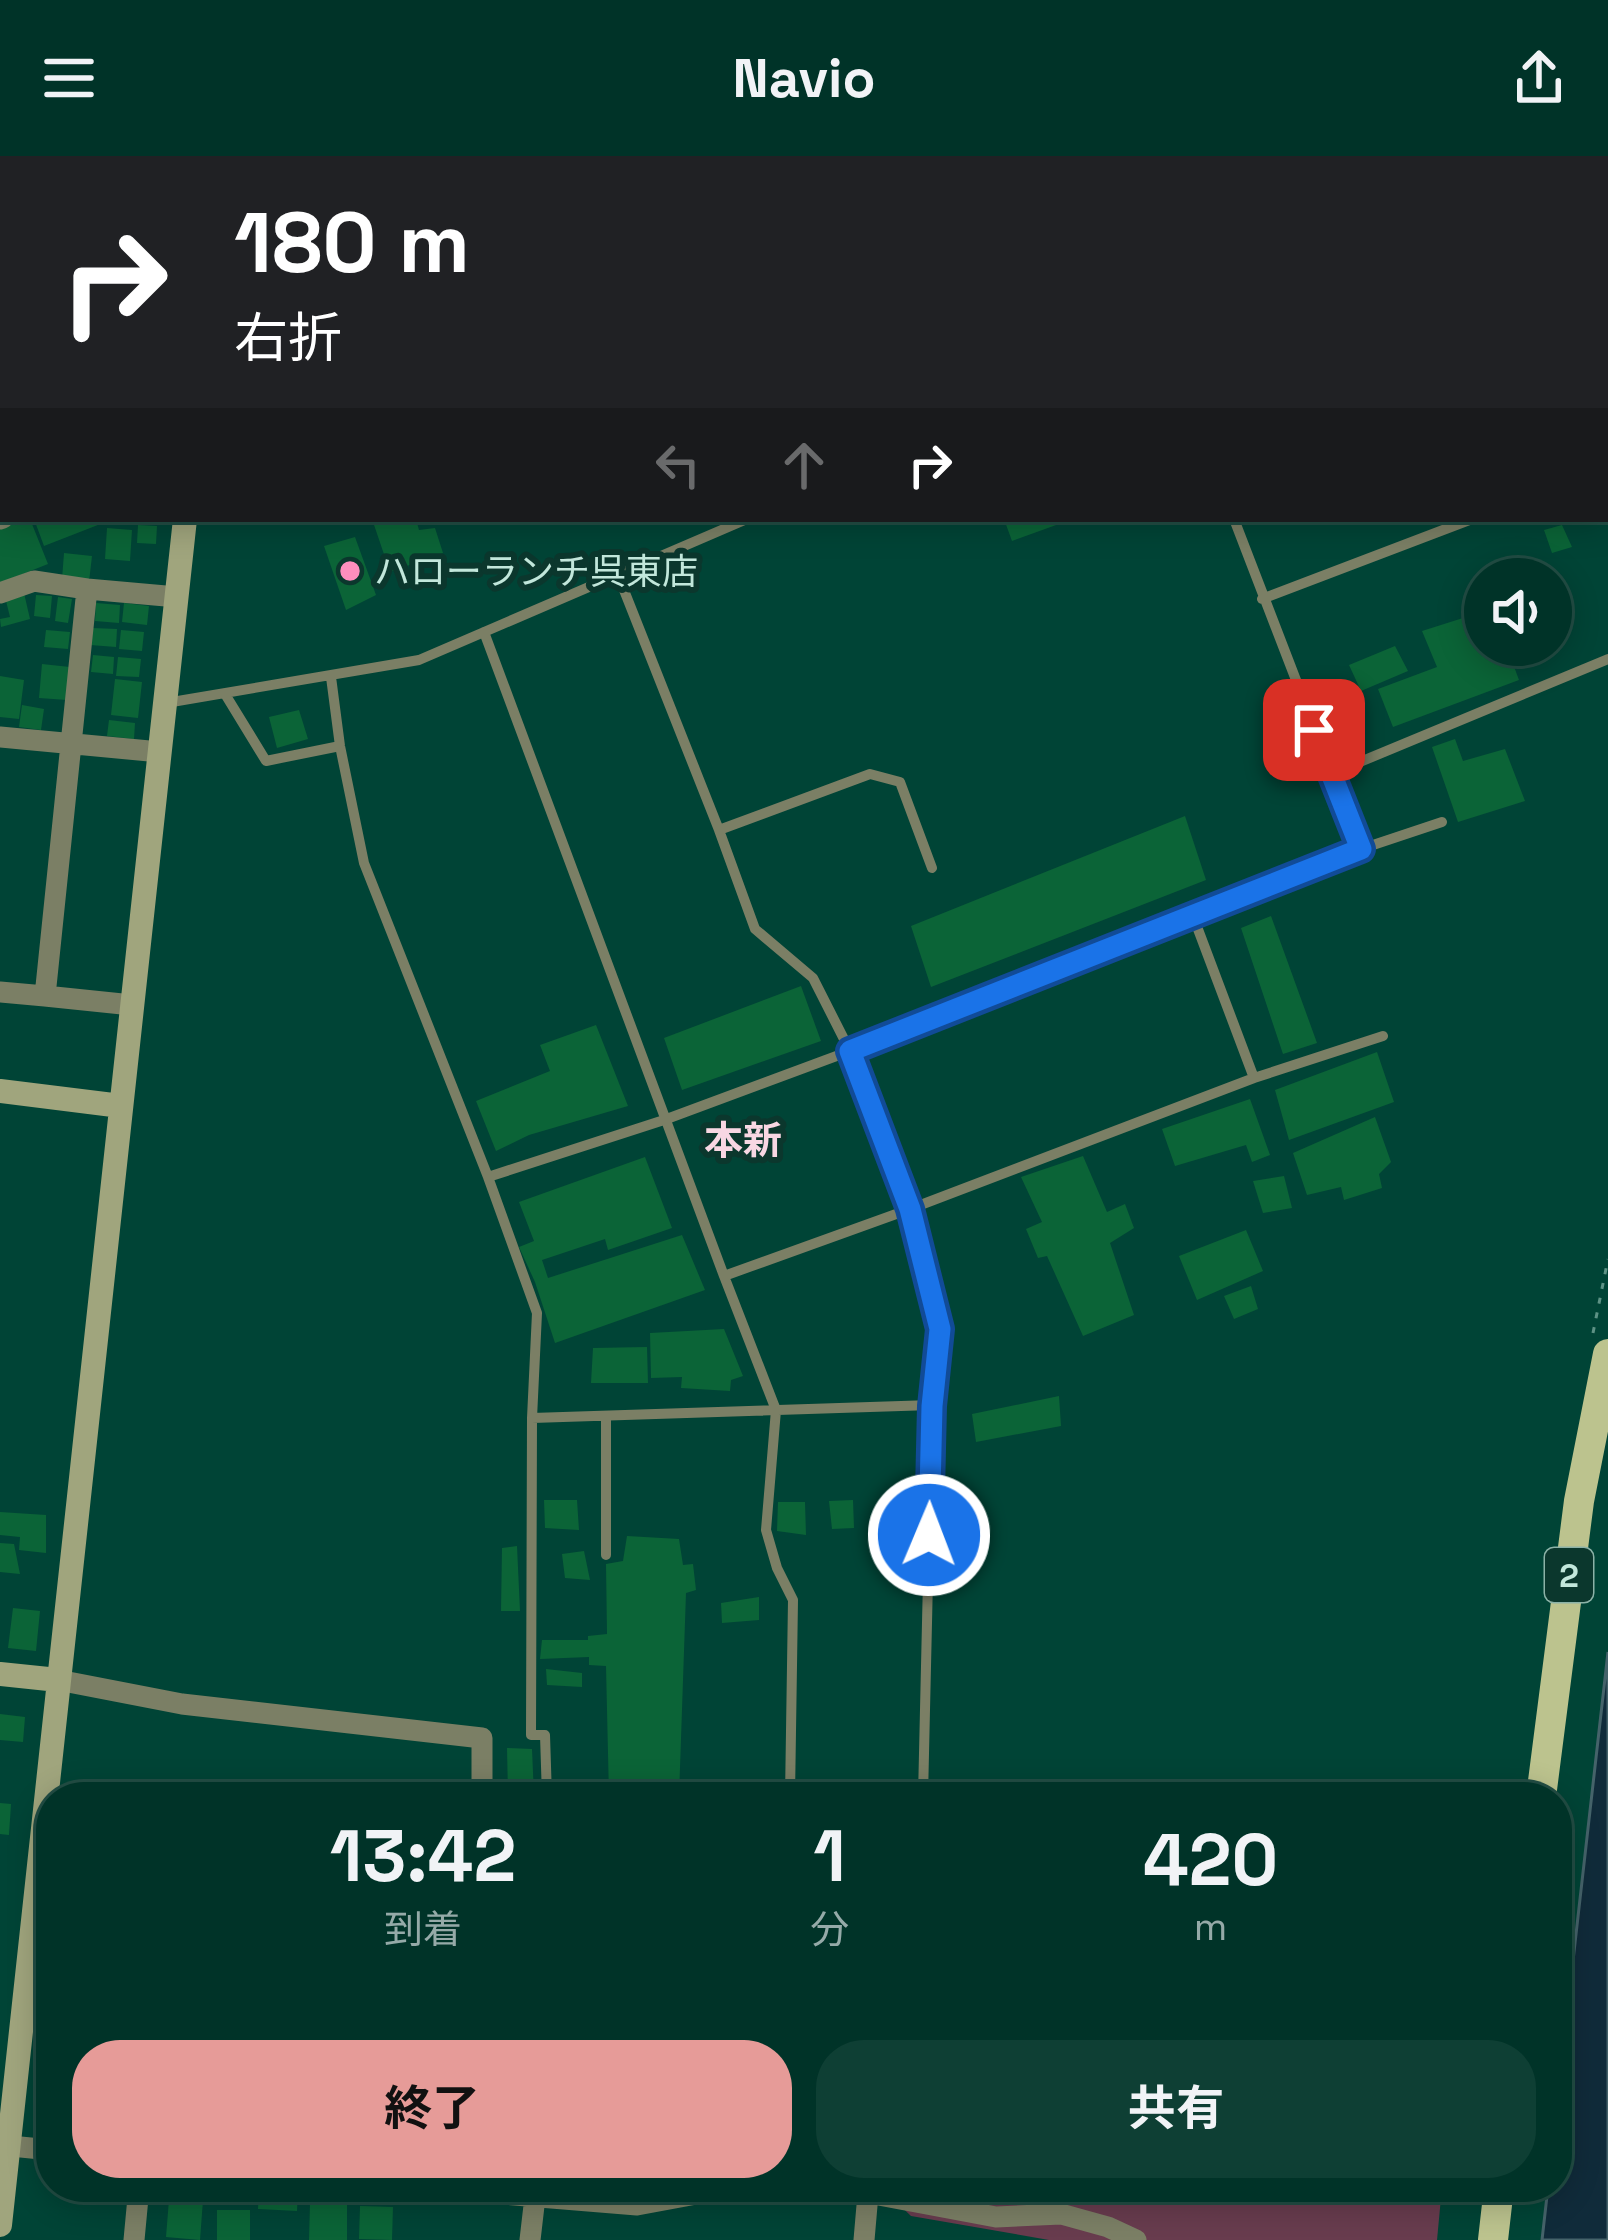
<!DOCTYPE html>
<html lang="ja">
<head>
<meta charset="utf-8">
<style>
  body { margin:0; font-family:"Space Grotesk","Noto Sans JP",sans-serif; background:#0e3f34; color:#f1f3f6; height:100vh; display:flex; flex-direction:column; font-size:45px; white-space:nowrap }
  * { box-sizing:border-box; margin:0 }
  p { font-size:39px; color:#95aaa8 }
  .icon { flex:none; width:66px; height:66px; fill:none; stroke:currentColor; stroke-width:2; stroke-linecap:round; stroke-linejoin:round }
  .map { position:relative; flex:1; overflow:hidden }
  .details { position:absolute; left:36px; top:1626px; width:1536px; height:420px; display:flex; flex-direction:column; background:#003328; border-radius:48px; box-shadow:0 6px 30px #0003,0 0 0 3px #224e45 }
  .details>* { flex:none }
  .top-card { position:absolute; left:0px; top:0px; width:1608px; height:366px; box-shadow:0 6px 30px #0003,0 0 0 3px #224e45; background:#202124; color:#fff; overflow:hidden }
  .buttons { position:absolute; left:1464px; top:402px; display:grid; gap:24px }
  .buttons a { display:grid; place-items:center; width:108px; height:108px; border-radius:50%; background:#003328; box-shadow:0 6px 30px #0003,0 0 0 3px #224e45; font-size:60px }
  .pin { position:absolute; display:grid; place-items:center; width:102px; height:102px; color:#fff; margin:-51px; border-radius:24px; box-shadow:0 6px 18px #0006 }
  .me { position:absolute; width:132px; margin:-66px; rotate:1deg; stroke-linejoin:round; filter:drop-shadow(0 0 9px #0008) }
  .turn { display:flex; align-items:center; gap:42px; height:252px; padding:0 36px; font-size:54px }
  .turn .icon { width:156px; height:156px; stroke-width:2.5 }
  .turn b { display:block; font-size:84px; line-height:102px }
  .lanes { display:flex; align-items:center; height:114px; padding:0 36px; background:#0003; justify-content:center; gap:60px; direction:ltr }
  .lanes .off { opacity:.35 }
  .eta { display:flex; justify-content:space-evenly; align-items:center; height:204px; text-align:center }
  .eta b { font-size:72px; font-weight:700; line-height:84px }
  .action { display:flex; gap:24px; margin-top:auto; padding:24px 36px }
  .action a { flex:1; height:138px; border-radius:48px; background:#e69b98; color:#111; font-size:48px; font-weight:700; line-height:138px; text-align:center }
  .action a+a { background:#0e3f34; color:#f1f3f6 }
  header { display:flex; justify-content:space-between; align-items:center; height:156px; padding:0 36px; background:#003328; font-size:54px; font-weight:700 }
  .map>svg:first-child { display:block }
</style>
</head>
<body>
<header><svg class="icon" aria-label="menu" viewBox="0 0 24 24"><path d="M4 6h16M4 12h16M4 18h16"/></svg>Navio<svg class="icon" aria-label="share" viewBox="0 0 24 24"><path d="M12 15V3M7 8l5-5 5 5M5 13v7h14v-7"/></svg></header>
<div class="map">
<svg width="1608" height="2084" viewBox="0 0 1608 2084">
  <rect width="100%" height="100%" fill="#004436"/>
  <path fill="#683c4e" d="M881,2031H1442L1437,2084H1049L911,2060Z"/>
  <path fill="#102b3a" stroke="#45636a" stroke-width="3" d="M1608,1496V2084H1542L1548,2031H1557V1946Z"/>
  <path fill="#0b6437" d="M23,363H30L48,408L0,427V372Z
    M34,363H101L103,367L44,390Z
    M372,363H416L419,374L435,372L443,397L390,416Z
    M1004,363H1070V364L1012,385Z
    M138,369L157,370L156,388L137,387Z
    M1562,369L1572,391L1552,397L1544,374Z
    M107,372L132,374L130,405L105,403Z
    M355,381L376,439L346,454L324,390Z
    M64,397L92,400L89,426L62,423Z
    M24,437L30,463L1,471L0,463L10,461L5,441Z
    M36,439L52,440L50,462L34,460Z
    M58,441L72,443L68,467L55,465Z
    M96,447L120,449L119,467L95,465Z
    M124,447L149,450L147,469L122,466Z
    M1485,455V489H1506L1519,524L1393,571L1378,533L1437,511L1422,475Z
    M92,472L117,473L116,491L90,489Z
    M46,474L70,476L68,493L44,491Z
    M121,474L144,476L142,495L119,493Z
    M1395,490L1408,515L1361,535L1349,509Z
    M93,499L114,501L113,518L91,516Z
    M118,501L141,503L139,521L116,520Z
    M42,508L70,511L67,544L39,542Z
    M0,520L24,524L19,563L0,561Z
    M115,523L142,526L138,562L111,559Z
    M22,549L44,553L41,574L19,571Z
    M299,554L308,583L277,592L269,561Z
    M109,564L135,567L134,583L107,580Z
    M1455,583L1463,605L1505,593L1525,645L1458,666L1432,591Z
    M1185,660L1206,724L931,831L911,770Z
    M1271,760L1317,887L1283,898L1241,772Z
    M801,830L821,885L682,934L664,882Z
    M596,869L628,950L529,979L496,995L476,945L550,915L540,889Z
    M1377,896L1394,946L1289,984L1275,934Z
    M1250,943L1270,999L1252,1006L1246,989L1175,1010L1162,973Z
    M1375,961L1391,1006L1379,1018L1382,1032L1344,1044L1341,1031L1307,1039L1293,997Z
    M1083,1000L1107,1056L1125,1048L1134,1072L1110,1087L1134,1159L1083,1180L1047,1100L1038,1102L1026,1073L1042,1066L1021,1021Z
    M645,1001L672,1072L608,1094L605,1083L542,1104L548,1122L682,1079L705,1134L555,1187L535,1126L519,1091L534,1085L519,1046Z
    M1284,1020L1292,1052L1263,1057L1253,1025Z
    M1246,1074L1263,1115L1197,1144L1179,1100Z
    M1251,1130L1258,1153L1234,1163L1224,1140Z
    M724,1173L743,1220L731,1224L730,1235L681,1232L682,1221L651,1222L650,1177Z
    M647,1191L648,1227H591L593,1192Z
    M1059,1240L1061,1270L976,1286L972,1258Z
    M544,1344H577L579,1374L545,1372Z
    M853,1344L854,1372L832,1373L829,1345Z
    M911,1345V1373L898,1372V1347Z
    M778,1346H805L806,1379L777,1375Z
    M0,1356L46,1359V1397L19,1394L20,1381L0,1379Z
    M627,1380L679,1383L683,1409L693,1408L696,1434L686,1437L679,1641H609L606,1510L589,1509V1501L540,1503L542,1484H588V1480L607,1478L606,1408L623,1405Z
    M0,1387L14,1388L20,1418L0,1416Z
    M517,1390L520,1455H501L502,1392Z
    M584,1395L590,1424L565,1422L562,1398Z
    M759,1441V1464L722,1467L721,1447Z
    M13,1452L40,1455L36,1495L8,1492Z
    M546,1513L582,1517V1531L547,1529Z
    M0,1558L25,1561L23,1586L0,1584Z
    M507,1592L532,1593L534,1639H508Z
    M0,1647L11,1648L9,1679L0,1678Z
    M48,1872H51V1952L39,1951Z
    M170,2031H204L200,2084L166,2081Z
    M259,2031L298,2033L297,2055L258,2053Z
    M310,2047H347V2084H309Z
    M360,2050L393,2051L392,2084L359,2083Z
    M217,2054H250V2084H217Z"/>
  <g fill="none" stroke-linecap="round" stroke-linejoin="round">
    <path stroke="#5d9285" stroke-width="3" stroke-dasharray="6 9" stroke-linecap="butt" d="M1593,1177L1608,1103"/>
    <path stroke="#7b7f65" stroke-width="10" d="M663,0L664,3
      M1181,0L1183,3
      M1605,8L1608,7
      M618,419L719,674L870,618L900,626L932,712
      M1262,443L1472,363
      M484,476L724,1120L910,1053L1254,922L1193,760
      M331,521L340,590L364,707L488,1021L537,1157L532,1262L531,1579H545L547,1641
      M225,538L266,605L340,590
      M166,547L419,504L747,363
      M1331,618L1608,503
      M719,674L755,773L813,822L850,895L910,1053L940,1173L932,1249L923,1641
      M1361,693L1442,666
      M1254,922L1383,880
      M488,1021L664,964L850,895L1361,693L1234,363
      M724,1120L776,1254L766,1374L777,1412L793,1444L790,1641
      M532,1262L932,1249
      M606,1399V1260"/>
    <path stroke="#7b7f65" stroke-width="21" d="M58,3L59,0
      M121,3L122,0
      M0,79L3,80
      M0,305L3,304
      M0,363L3,362
      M0,437L34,425L87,433
      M0,581L160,596
      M0,836L45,840L87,433L177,441
      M45,840L132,849
      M58,1524L182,1548L482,1582V1641
      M0,1989L51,1994
      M419,2031L637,2049L734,2031
      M836,2031L996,2061L1061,2058L1108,2071L1136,2084
      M134,2084L139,2031
      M530,2084L535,2041
      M864,2084L868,2038"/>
    <path stroke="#a0a57d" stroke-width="24" d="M223,3V0
      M0,935L121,950
      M0,1518L58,1524
      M0,2069L185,363"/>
    <path stroke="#bcc38e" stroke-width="30" d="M1541,1641L1579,1345L1608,1198
      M1493,2084L1499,2031"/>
  </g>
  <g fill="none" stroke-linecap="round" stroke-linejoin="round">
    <defs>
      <path id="route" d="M929,1379L932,1250L940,1173L910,1053L850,895L1361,693L1314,574"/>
    </defs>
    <use href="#route" stroke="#114b97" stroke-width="30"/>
    <use href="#route" stroke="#1a73e8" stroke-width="21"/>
  </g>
  <circle fill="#fe8ebd" stroke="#0b372d" stroke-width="4.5" cx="350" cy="415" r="12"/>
  <g text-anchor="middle" stroke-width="12" stroke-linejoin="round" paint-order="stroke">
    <rect fill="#0b372d" stroke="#8bb2a7" stroke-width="3" x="1545" y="1392" width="48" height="54" rx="9"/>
    <g font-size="33" font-weight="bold" fill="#c2e7db">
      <text x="1569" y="1431">2</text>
    </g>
    <g font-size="36" fill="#c2e7db" stroke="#0b372d" text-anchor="start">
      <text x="374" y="428">ハローランチ呉東店</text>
    </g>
    <g font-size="39" font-weight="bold" fill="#f8d7e3" stroke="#0b372d">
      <text x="743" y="998">本新</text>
    </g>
  </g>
</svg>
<div class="buttons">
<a><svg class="icon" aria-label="sound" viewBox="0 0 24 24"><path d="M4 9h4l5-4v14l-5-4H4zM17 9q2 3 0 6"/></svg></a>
</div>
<div class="pin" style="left:1314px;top:574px;background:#d93025"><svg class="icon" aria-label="arrive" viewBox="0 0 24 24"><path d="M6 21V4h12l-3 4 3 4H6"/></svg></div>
<svg class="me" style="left:929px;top:1379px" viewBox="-20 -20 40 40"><circle r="17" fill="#1a73e8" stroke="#fff" stroke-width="3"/><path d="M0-11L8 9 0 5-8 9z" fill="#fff"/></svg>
<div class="top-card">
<div class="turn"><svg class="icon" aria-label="right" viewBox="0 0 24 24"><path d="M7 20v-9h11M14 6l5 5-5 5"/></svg><div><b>180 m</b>右折</div></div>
<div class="lanes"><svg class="icon off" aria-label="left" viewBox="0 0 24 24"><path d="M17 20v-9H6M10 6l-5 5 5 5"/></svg><svg class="icon off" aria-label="ahead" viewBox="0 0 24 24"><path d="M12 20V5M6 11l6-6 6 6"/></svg><svg class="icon" aria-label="right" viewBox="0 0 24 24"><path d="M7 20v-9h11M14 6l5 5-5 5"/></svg></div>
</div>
<section class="details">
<div class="eta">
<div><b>13:42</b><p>到着</p></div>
<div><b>1</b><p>分</p></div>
<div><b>420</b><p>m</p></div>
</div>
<div class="action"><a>終了</a><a>共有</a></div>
</section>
</div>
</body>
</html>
